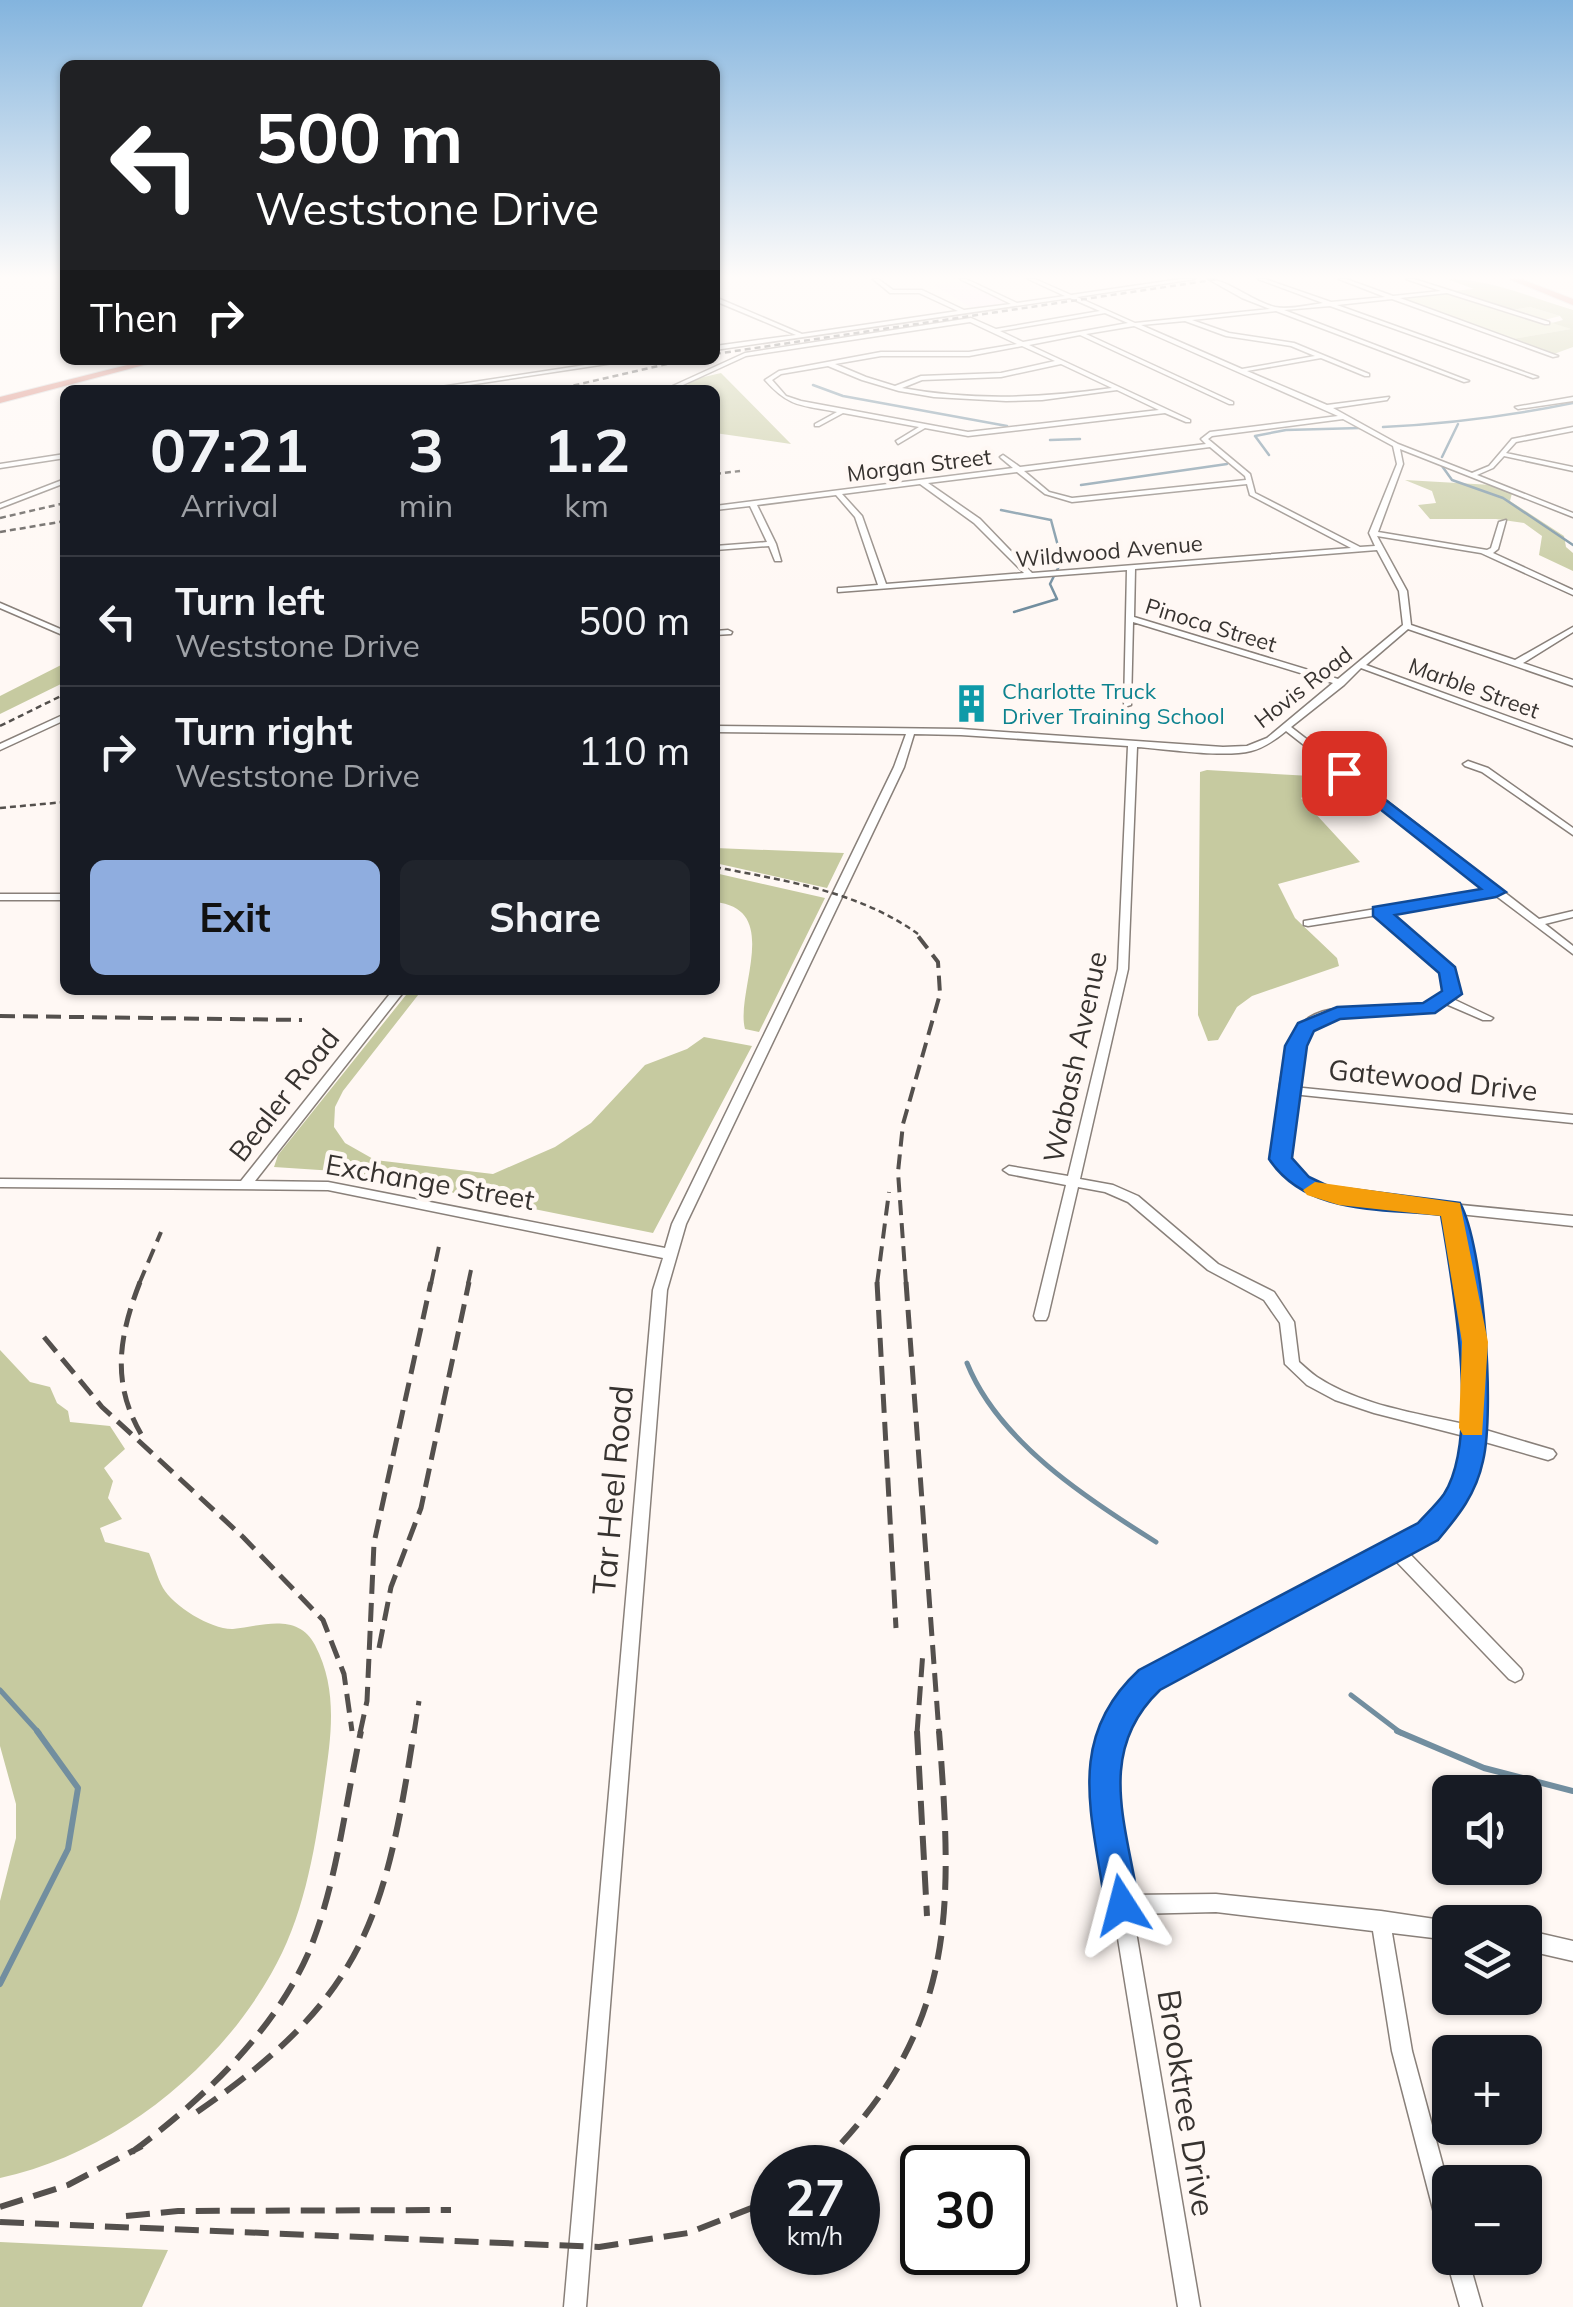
<!DOCTYPE html>
<html lang="en">
<head>
<meta charset="utf-8">
<style>
  body { margin:0; font-family:Mulish,sans-serif; background:#20242c; color:#f1f3f6; height:100vh; display:flex; flex-direction:column; font-size:38px; white-space:nowrap }
  * { box-sizing:border-box; margin:0 }
  p { font-size:32px; color:#9ea1a6 }
  .icon { flex:none; width:55px; height:55px; fill:none; stroke:currentColor; stroke-width:2; stroke-linecap:round; stroke-linejoin:round }
  .map { position:relative; flex:1; overflow:hidden }
  .details { position:absolute; left:60px; top:385px; width:660px; height:610px; display:flex; flex-direction:column; background:#171b24; border-radius:15px; box-shadow:0 2px 8px #0004 }
  .details>* { flex:none }
  .guide { position:absolute; left:60px; top:60px; width:660px; height:305px; border-radius:15px; box-shadow:0 2px 8px #0004; background:#202124; color:#fff; overflow:hidden }
  .tools { position:absolute; left:1432px; top:1775px; display:grid; gap:20px }
  .tools a { display:grid; place-items:center; width:110px; height:110px; border-radius:15px; background:#171b24; box-shadow:0 2px 8px #0004; font-size:50px }
  .speed { position:absolute; left:750px; top:2145px; display:flex; gap:20px; font-size:50px; font-weight:700; text-align:center }
  .speed>* { display:grid; place-content:center; width:130px; height:130px; border-radius:50%; background:#171b24; box-shadow:0 2px 8px #0004; line-height:1 }
  .speed small { font-size:25px; font-weight:400 }
  .speed .limit { border:5px solid #111; border-radius:15px; background:#fff; color:#111 }
  .pin { position:absolute; display:grid; place-items:center; width:85px; height:85px; color:#fff; margin:-42px; border-radius:20px; box-shadow:0 5px 15px #0006 }
  .me { position:absolute; width:110px; margin:-55px; rotate:351deg; stroke-linejoin:round; filter:drop-shadow(0 0 8px #0008) }
  .turn { display:flex; align-items:center; gap:35px; height:210px; padding:0 30px; font-size:45px }
  .turn .icon { width:130px; height:130px; stroke-width:2.5 }
  .turn b { display:block; font-size:70px; line-height:85px }
  .then { display:flex; align-items:center; height:95px; padding:0 30px; background:#0003; gap:20px; font-size:38px }
  .eta { display:flex; justify-content:space-evenly; align-items:center; height:170px; text-align:center }
  .eta b { font-size:60px; font-weight:700; line-height:70px }
  .primary-button { display:flex; gap:20px; margin-top:auto; padding:20px 30px }
  .primary-button a { flex:1; height:115px; border-radius:15px; background:#8faddf; color:#111; font-size:40px; font-weight:700; line-height:115px; text-align:center }
  .primary-button a+a { background:#20242c; color:#f1f3f6 }
  ul { padding:0; list-style:none }
  li { display:flex; align-items:center; gap:30px; height:130px; padding:0 30px; border-top:2px solid #363941 }
  li div { flex:1 }
  li b { display:block; font-size:38px }
  li em { font-style:normal }
  .map>svg:first-child { display:block }
</style>
</head>
<body>
<div class="map">
<svg width="1573" height="2307" viewBox="0 0 1573 2307">
  <rect width="100%" height="100%" fill="#fff8f4"/>
  <path fill="#fce9f9" d="M961,281L1009,304L972,308L934,285Z"/>
  <path fill="#dee2bb" d="M1453,292L1511,310L1530,307L1560,316L1544,320L1572,329L1512,339L1396,298Z"/>
  <path fill="#c6caa0" d="M1447,279C1492,279 1528,297 1573,310V347L1554,354L1512,339L1571,329L1552,323L1563,320L1560,316L1530,307L1511,310L1451,291L1474,289Z
    M721,373L791,444L715,433V390H681L695,379Z
    M1405,480L1492,485L1512,493L1510,501L1564,536L1566,547L1573,553V571L1539,555L1542,536L1524,523L1496,519H1430L1418,505L1436,503L1432,491Z
    M65,663V682L0,714V696Z
    M1207,770L1311,776L1318,784L1316,790L1301,798L1360,862L1278,884L1295,918L1337,958L1339,966L1252,996L1237,1007L1218,1040L1208,1041L1198,1015L1200,772Z
    M715,848L844,853L827,888L715,863Z
    M715,873L825,898L759,1032L745,1029C735,991 783,909 715,902Z
    M410,990H422L343,1091L335,1107L334,1127L345,1143L375,1160L493,1174L555,1147L591,1123L645,1065L687,1049L704,1037L752,1046L653,1233L350,1172L274,1167L278,1155Z
    M0,1350L30,1382L50,1387L57,1403L68,1411L70,1422L110,1426L125,1449L104,1468L113,1481L108,1498L122,1519L100,1528L105,1542L149,1553C154,1564 157,1577 163,1588C173,1606 212,1630 233,1629C261,1626 298,1612 315,1645C340,1693 330,1742 323,1793C314,1855 303,1919 271,1974C215,2073 111,2154 0,2178V1901L16,1838V1804L0,1746Z
    M0,2242L168,2250L142,2307H0Z"/>
  <g fill="none" stroke-linecap="round" stroke-linejoin="round">
    <path stroke="#728e9f" stroke-width="2.5" d="M813,385L843,396L1007,426
      M1383,427C1447,424 1510,416 1573,403
      M1050,440L1080,439
      M1269,455L1255,436L1286,430L1360,428
      M1442,457L1458,424
      M1442,466L1452,480L1503,498L1573,545
      M1081,485L1227,464
      M1001,510L1051,520
      M1051,520L1062,561L1057,570
      M1014,612L1057,599L1050,584L1054,576"/>
    <path stroke="#728e9f" stroke-width="5" d="M967,1363C998,1441 1087,1499 1156,1542
      M0,1690L39,1733
      M1351,1695L1401,1733"/>
    <path stroke="#728e9f" stroke-width="6" d="M1397,1731L1484,1768L1573,1791
      M0,1984L68,1849L78,1788L37,1731"/>
    <defs>
      <path id="minor" d="M873,279H878L893,290H922L964,310L1011,304L960,279H966L1017,303L1065,296L1028,279H1035L1071,295L1181,279H1195L1077,297L1135,323L1270,309L1242,298L1208,279C1231,281 1251,301 1275,307C1289,310 1308,305 1323,303L1258,279H1265L1331,302L1385,297L1339,279H1346L1393,296L1441,291L1406,279H1414L1549,322V324H1545L1447,293L1400,298L1558,356L1553,357L1392,299L1337,305L1538,377L1533,378L1330,306L1284,310L1469,381L1464,382L1276,311L1192,320L1229,333L1294,343L1369,374V376H1365L1321,358L1247,371L1327,405L1389,397L1387,400L1333,408L1398,444L1472,473L1489,466L1512,439L1573,427V431L1516,442L1506,453L1573,467V471L1504,456L1493,468L1477,475L1573,513V517L1400,449L1403,464L1378,532L1487,550L1491,548L1499,522L1506,520L1498,549L1493,553L1573,590V595L1481,553L1377,536L1407,591L1411,625L1515,660L1573,627V632L1523,663L1573,680V686L1408,629L1366,665L1573,740V746L1361,668L1344,685L1291,727L1539,919L1573,911V917L1545,924L1573,946V954L1495,895L1388,913L1452,969L1458,994L1453,999L1493,1018L1491,1020H1483L1446,1004C1407,1029 1333,995 1306,1034C1297,1048 1295,1070 1293,1087L1573,1115V1123L1292,1094C1290,1110 1284,1136 1285,1150C1287,1176 1318,1187 1339,1193L1573,1216V1226L1459,1214L1482,1342L1479,1428L1553,1450L1556,1454L1553,1458L1548,1460L1478,1440C1477,1471 1467,1507 1441,1528C1431,1536 1418,1543 1407,1551L1521,1669L1523,1674L1521,1679L1515,1682L1509,1679L1394,1559L1155,1685C1148,1692 1138,1699 1133,1707C1094,1761 1120,1836 1130,1895L1216,1894L1381,1911L1455,1922H1450V1940L1392,1933L1412,2051L1450,2192V2243L1442,2240L1439,2232L1392,2051L1373,1931L1216,1912L1133,1914L1200,2307H1178L1094,1791C1092,1741 1106,1708 1143,1675L1390,1545L1433,1516L1450,1495L1462,1459L1464,1436L1374,1413L1335,1400L1307,1385L1285,1364L1280,1323L1264,1300L1208,1270L1128,1202L1105,1192L1078,1187L1048,1316L1046,1320H1036L1034,1316L1066,1185L1009,1174L1003,1170L1009,1166L1068,1176L1118,969L1128,746L961,735L914,734L904,767L686,1224L667,1290L586,2307H564L653,1290L663,1258L328,1190L0,1187V1179L241,1181L393,990H405L255,1181L328,1182L665,1248L672,1224L894,767L906,734L715,732V726L961,729L1223,747L1247,746L1267,738L1333,683L1133,622L1131,705L1124,707L1127,570L838,592V588H841L878,585L855,517L836,495L757,505L776,544L781,561H775L769,546L715,550V546L767,542L750,506L715,510V506L1013,468L1001,458L1000,457L1003,455L1020,467L1206,444L1201,439L1210,432L1338,416L1134,326L1086,334L1233,402V404H1229L1080,335L1029,345L1190,420V422H1186L1165,413L968,436L925,428L898,444L896,441L919,427L843,413L819,426H815V424L837,412C802,405 790,408 765,380L779,371L881,352H969L1017,344L970,322L746,356L672,390H664L745,353L971,318L996,329L1100,311L1070,298L715,350V346L796,335L715,301V297L802,334L958,311L919,293H890ZM1105,313L1128,323L1023,342L1000,331ZM1185,321L1226,336L1291,346L1315,356L1242,369L1141,325ZM1022,346L1055,361L1001,373L921,376L895,386L866,377L835,364L881,356H969ZM1061,364L1112,388C1041,398 973,401 902,388L922,380L1001,377ZM828,366L862,380L899,391L934,397L1006,401L1042,400L1117,390L1159,410L968,432L801,401L786,396L772,380L781,374ZM1343,419L1393,446L1397,464L1369,533L1375,546L1360,547L1255,493L1250,474L1208,439L1212,436ZM1210,447L1245,476L1246,480L1072,498L1049,492L1024,471ZM1017,472L1045,494L1072,502L1247,484L1250,495L1351,548L1032,573L980,519L928,483ZM920,484L974,523L1024,573L886,584L862,516L842,494ZM1377,550L1399,591L1403,625L1338,679L1134,617L1135,569ZM1286,731L1489,890L1304,921V925L1308,926L1378,915L1443,972L1446,993C1424,1009 1406,1009 1379,1008C1357,1008 1330,1005 1310,1017C1277,1038 1278,1115 1273,1150C1286,1198 1334,1201 1376,1205C1399,1208 1423,1210 1446,1212L1468,1342L1464,1424C1416,1413 1359,1405 1317,1377C1311,1373 1305,1367 1299,1362L1294,1322L1274,1292L1218,1264L1138,1196L1113,1185L1080,1179L1128,969L1137,747C1167,749 1224,758 1251,751C1264,748 1275,740 1286,731Z
        M618,360H633L436,390H421Z
        M1573,397V401L1518,409L1515,407Z
        M65,454V458L0,468V464Z
        M65,479V483L0,508V504Z
        M0,603L65,631V636L0,608Z
        M728,630L732,632L731,634L715,635V631Z
        M65,714V720L0,750V744Z
        M1468,761L1488,768L1573,828V835L1482,772L1465,766L1463,764Z
        M0,894H65V900H0Z
        M1525,1930L1573,1941V1961L1525,1950Z
        M1450,2250V2258H1468L1482,2307H1460L1446,2258Z"/>
      <path id="highway" d="M1509,279H1521L1573,299V305Z
        M147,360H163L0,403V397Z"/>
    </defs>
    <use href="#minor" stroke="#89807a" stroke-width="3"/>
    <use href="#highway" stroke="#d7d6d6" stroke-width="2"/>
    <use href="#minor" fill="#fff" fill-rule="evenodd"/>
    <use href="#highway" fill="#d58073" fill-rule="evenodd"/>
    <path stroke="#54504d" stroke-width="2.5" stroke-dasharray="6 4" stroke-linecap="butt" d="M715,354L1219,279
      M554,390L684,360
      M715,474L740,471
      M0,518L65,503
      M0,532L65,521
      M0,726L65,694
      M0,808L65,802
      M715,867C786,881 858,891 918,934"/>
    <path stroke="#54504d" stroke-width="4" stroke-dasharray="15 8" stroke-linecap="butt" d="M0,1016L302,1020
      M139,1284L161,1232
      M431,1284L439,1246
      M468,1284L471,1270
      M877,1284L889,1192
      M906,1284L898,1172L903,1124L940,994L938,962L915,932"/>
    <path stroke="#54504d" stroke-width="5" stroke-dasharray="19 9" stroke-linecap="butt" d="M140,1282C119,1336 111,1382 141,1434
      M877,1282L896,1628
      M906,1282L939,1733
      M44,1337L102,1407L243,1537L323,1620L344,1674L352,1731
      M379,1648L391,1587L421,1508L469,1282
      M360,1733L367,1701L374,1543L431,1282
      M414,1733L419,1701
      M917,1733L923,1651"/>
    <path stroke="#54504d" stroke-width="6" stroke-dasharray="24 11" stroke-linecap="butt" d="M917,1731L927,1916
      M197,2112C362,1999 385,1921 414,1731
      M132,2152C201,2101 273,2033 308,1954C337,1885 345,1804 361,1731
      M817,2168C958,2032 953,1913 939,1731
      M0,2207L68,2185L142,2146
      M126,2216L178,2211L451,2210
      M0,2222L599,2247L688,2233L772,2200"/>
  </g>
  <linearGradient id="sky" x2="0" y2="1"><stop stop-color="#83b4de"/><stop offset="0.46" stop-color="#fffcfa"/><stop offset="1" stop-color="#fffcfa" stop-opacity="0"/></linearGradient>
  <rect width="1573" height="602" fill="url(#sky)"/>
  <path fill="#1a73e8" stroke="#114b97" stroke-width="2.5" d="M1344,768L1506,892L1496,897L1395,915L1455,967L1462,994L1435,1013L1340,1019L1314,1031L1307,1046L1292,1158L1309,1177L1328,1186L1460,1203C1484,1246 1495,1412 1483,1461C1476,1494 1459,1515 1438,1540L1160,1690C1095,1752 1127,1825 1139,1905L1134,1917L1122,1922L1110,1917L1105,1905C1093,1816 1064,1739 1139,1670L1418,1523C1426,1514 1437,1504 1444,1494C1481,1436 1452,1281 1441,1215C1380,1208 1306,1215 1269,1159L1285,1046L1298,1023L1337,1007L1423,1003L1442,991L1439,973L1373,916V907L1481,889L1338,776L1336,773Z"/>
  <path fill="#f59e0b" d="M1315,1182L1460,1203L1488,1342L1482,1435H1463L1459,1428L1462,1342L1441,1216L1339,1205L1307,1195L1303,1190Z"/>
  <defs>
    <symbol id="building-bare" viewBox="-9 -9 18 18"><path d="M-4-6H4V6H1V3H-1V6H-4ZM-2.5-4.3h1.7v1.8h-1.7ZM.8-4.3h1.7v1.8H.8ZM-2.5-1h1.7V.8h-1.7ZM.8-1h1.7V.8H.8Z" fill="#0f9aa8" stroke="#fff8f4" stroke-width="2.5" paint-order="stroke"/></symbol>
  </defs>
  <g fill-rule="evenodd">
    <use href="#building-bare" x="944" y="676" width="55" height="55"/>
  </g>
  <g text-anchor="middle" stroke-width="9" stroke-linejoin="round" paint-order="stroke">
    <g font-size="22" fill="#373330" stroke="#fff8f4">
      <text transform="translate(919 465) rotate(-7)" y="8">Morgan Street</text>
      <text transform="translate(1109 551) rotate(-5)" y="8">Wildwood Avenue</text>
      <text transform="translate(1211 625) rotate(17)" y="8">Pinoca Street</text>
      <text transform="translate(1303 687) rotate(-38)" y="8">Hovis Road</text>
      <text transform="translate(1474 688) rotate(20)" y="8">Marble Street</text>
    </g>
    <g font-size="22" fill="#0d838f" stroke="#fff8f4" text-anchor="start">
      <text x="1002" y="699">Charlotte Truck<tspan x="1002" dy="25">Driver Training School</tspan></text>
    </g>
    <g font-size="28" fill="#373330" stroke="#fff8f4">
      <text transform="translate(1075 1057) rotate(-78)" y="10">Wabash Avenue</text>
      <text transform="translate(1433 1080) rotate(6)" y="10">Gatewood Drive</text>
      <text transform="translate(284 1095) rotate(-52)" y="10">Bealer Road</text>
      <text transform="translate(430 1182) rotate(10)" y="10">Exchange Street</text>
    </g>
    <g font-size="32" fill="#373330" stroke="#fff8f4">
      <text transform="translate(613 1490) rotate(-85)" y="11">Tar Heel Road</text>
      <text transform="translate(1186 2103) rotate(81)" y="11">Brooktree Drive</text>
    </g>
  </g>
</svg>
<div class="tools">
<a><svg class="icon" aria-label="sound" viewBox="0 0 24 24"><path d="M4 9h4l5-4v14l-5-4H4zM17 9q2 3 0 6"/></svg></a>
<a><svg class="icon" aria-label="layers" viewBox="0 0 24 24"><path d="M12 4l9 5-9 5-9-5zM3 14l9 5 9-5"/></svg></a>
<a>+</a>
<a>−</a>
</div>
<div class="speed"><div>27<small>km/h</small></div><div class="limit">30</div></div>
<div class="pin" style="left:1344px;top:773px;background:#d93025"><svg class="icon" aria-label="arrive" viewBox="0 0 24 24"><path d="M6 21V4h12l-3 4 3 4H6"/></svg></div>
<svg class="me" style="left:1122px;top:1905px" viewBox="-20 -20 40 40"><path d="M0-17L14 15 0 8-14 15z" fill="#1a73e8" stroke="#fff" stroke-width="4"/></svg>
<div class="guide">
<div class="turn"><svg class="icon" aria-label="left" viewBox="0 0 24 24"><path d="M17 20v-9H6M10 6l-5 5 5 5"/></svg><div><b>500 m</b>Weststone Drive</div></div>
<div class="then">Then<svg class="icon" aria-label="right" viewBox="0 0 24 24"><path d="M7 20v-9h11M14 6l5 5-5 5"/></svg></div>
</div>
<section class="details">
<div class="eta">
<div><b>07:21</b><p>Arrival</p></div>
<div><b>3</b><p>min</p></div>
<div><b>1.2</b><p>km</p></div>
</div>
<ul>
<li><svg class="icon" aria-label="left" viewBox="0 0 24 24"><path d="M17 20v-9H6M10 6l-5 5 5 5"/></svg><div><b>Turn left</b><p>Weststone Drive</p></div><em>500 m</em></li>
<li><svg class="icon" aria-label="right" viewBox="0 0 24 24"><path d="M7 20v-9h11M14 6l5 5-5 5"/></svg><div><b>Turn right</b><p>Weststone Drive</p></div><em>110 m</em></li>
</ul>
<div class="primary-button"><a>Exit</a><a>Share</a></div>
</section>
</div>
</body>
</html>
